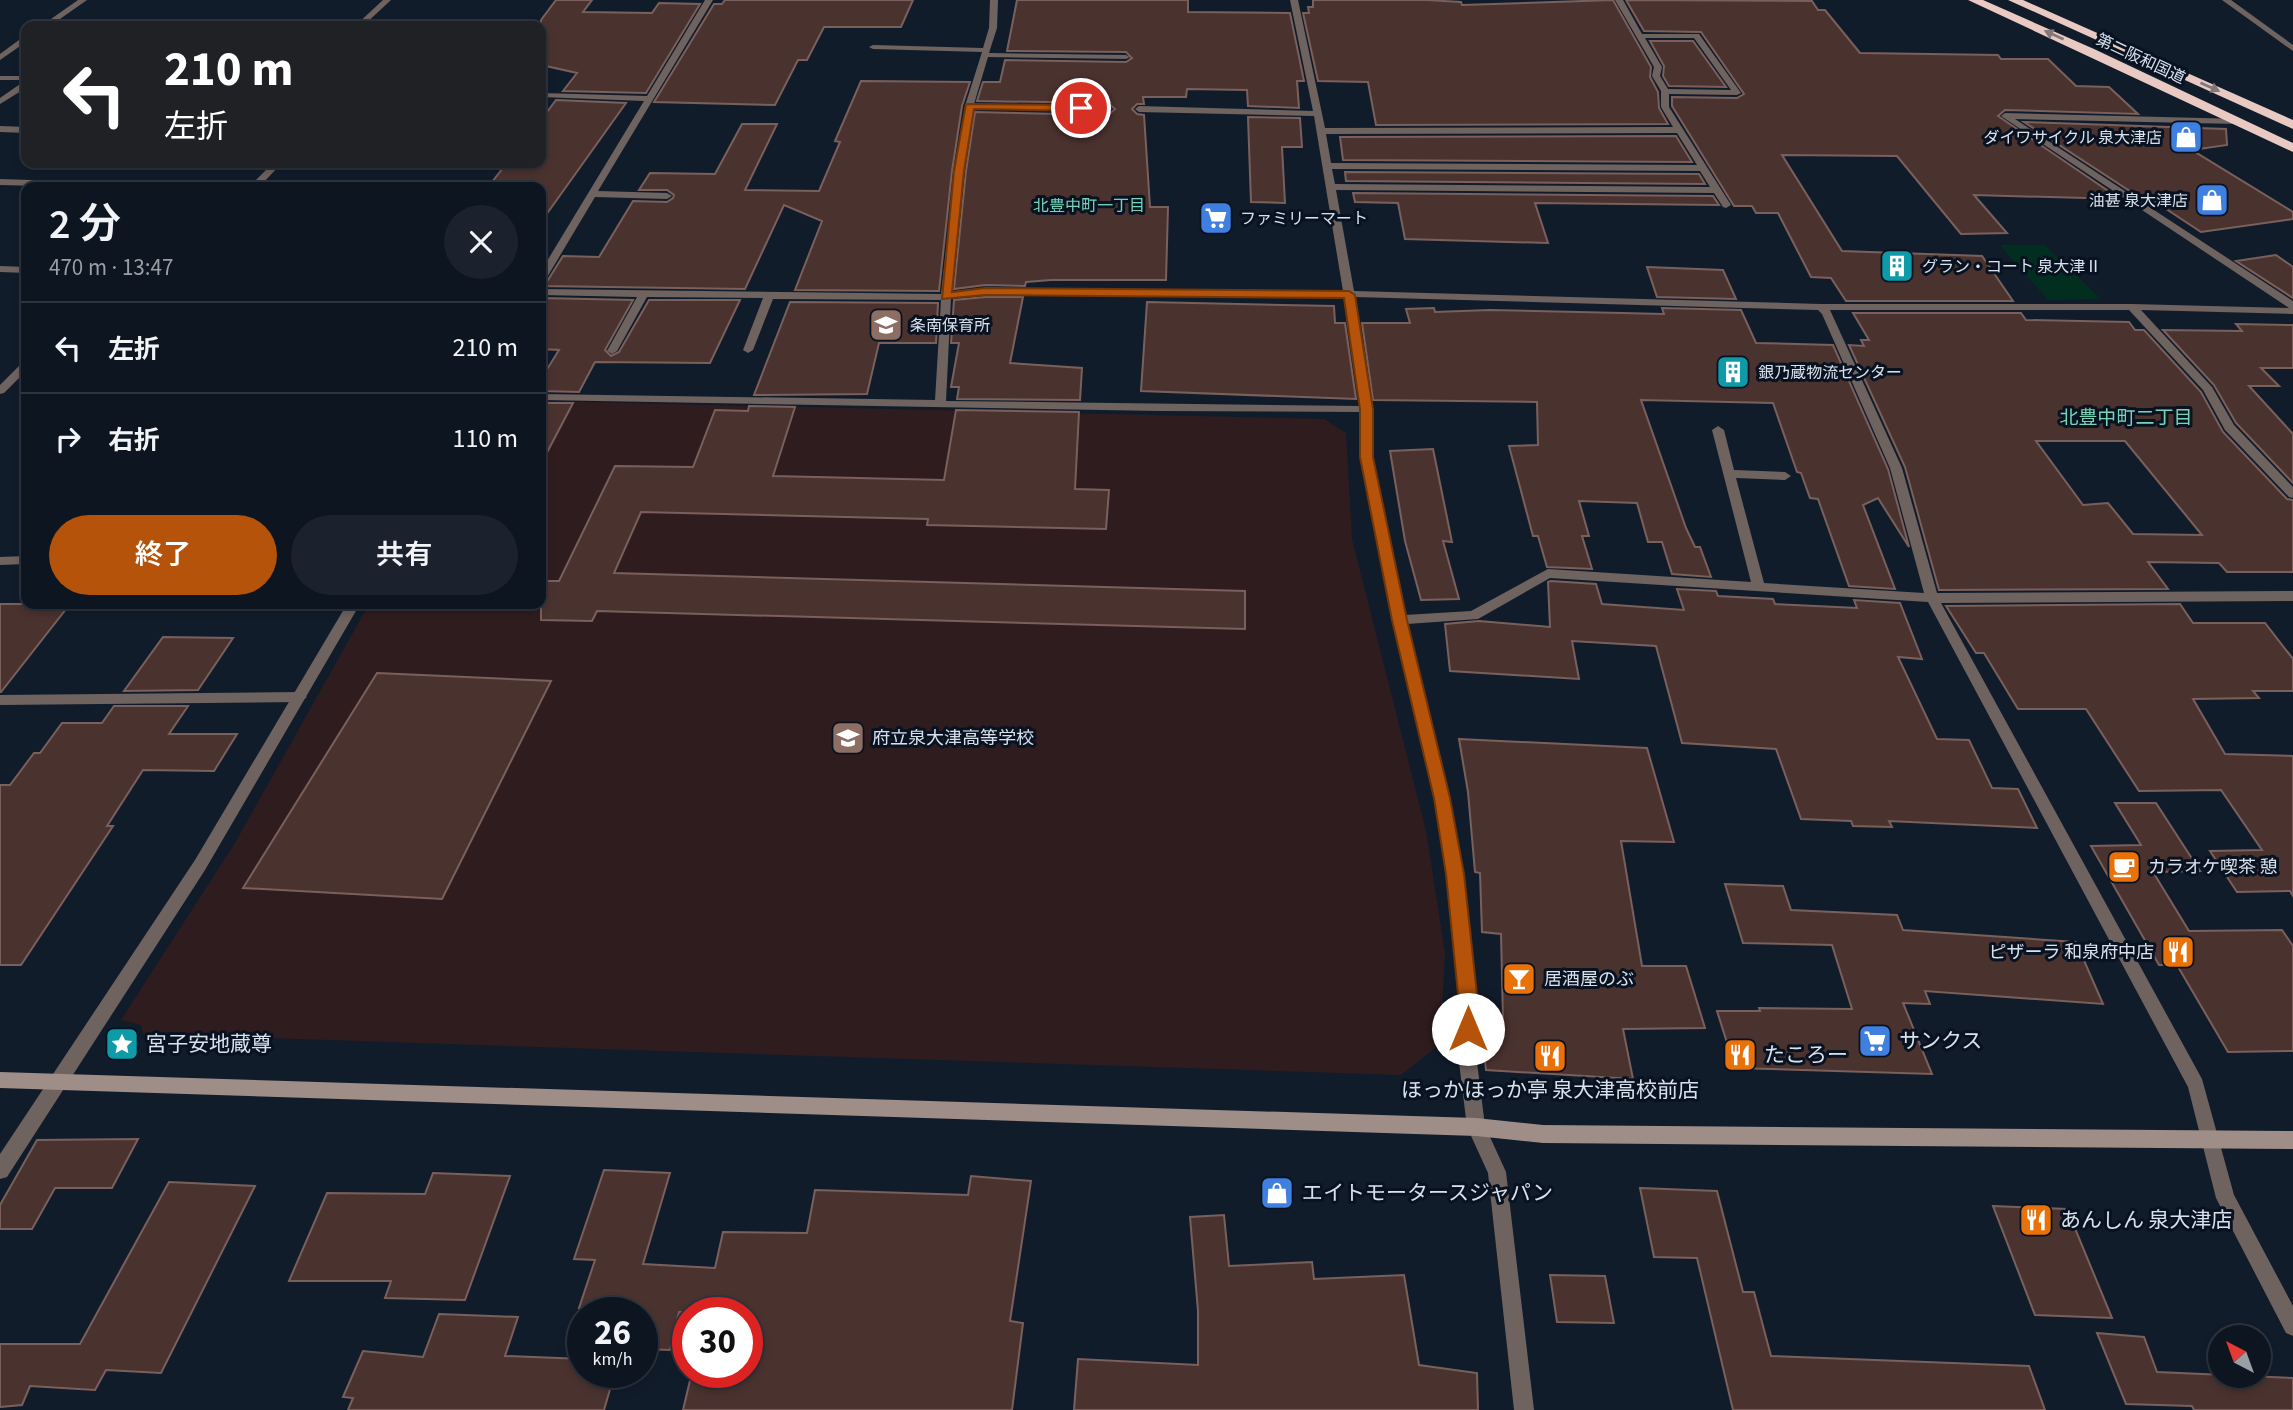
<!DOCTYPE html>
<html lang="ja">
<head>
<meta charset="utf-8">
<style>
  body { margin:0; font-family:"Source Sans 3","Noto Sans JP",sans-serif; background:#1b222d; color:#f1f3f6; height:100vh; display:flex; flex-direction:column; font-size:26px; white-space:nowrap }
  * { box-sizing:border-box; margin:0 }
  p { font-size:23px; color:#9a9fa5 }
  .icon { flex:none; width:38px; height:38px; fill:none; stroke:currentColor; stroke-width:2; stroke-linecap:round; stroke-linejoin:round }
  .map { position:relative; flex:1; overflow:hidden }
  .side { position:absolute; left:21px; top:182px; width:525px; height:427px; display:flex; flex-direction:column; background:#0d1520; border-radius:14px; box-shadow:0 4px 10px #0003,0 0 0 2px #2d343e }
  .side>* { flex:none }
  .banner { position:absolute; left:21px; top:21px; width:525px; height:147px; border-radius:14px; box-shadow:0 4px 10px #0003,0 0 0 2px #2d343e; background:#202124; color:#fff; overflow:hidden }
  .needle { width:46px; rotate:319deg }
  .buttons { position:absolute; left:2208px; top:1325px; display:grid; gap:14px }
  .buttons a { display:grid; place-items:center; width:63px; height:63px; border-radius:50%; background:#0d1520; box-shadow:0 4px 10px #0003,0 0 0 2px #2d343e; font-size:35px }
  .speed { position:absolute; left:567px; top:1297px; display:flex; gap:14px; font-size:35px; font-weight:700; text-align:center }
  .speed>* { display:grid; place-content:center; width:91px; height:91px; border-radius:50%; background:#0d1520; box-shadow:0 4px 10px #0003,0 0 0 2px #2d343e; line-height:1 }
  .speed small { font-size:18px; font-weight:400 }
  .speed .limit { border:10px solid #d22; background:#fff; color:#111 }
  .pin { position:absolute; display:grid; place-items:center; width:60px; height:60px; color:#fff; margin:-30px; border:4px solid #fff; border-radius:50%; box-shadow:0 2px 7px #0007 }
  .me { position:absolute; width:77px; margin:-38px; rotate:0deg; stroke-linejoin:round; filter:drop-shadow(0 0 5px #0008) }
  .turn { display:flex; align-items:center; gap:24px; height:147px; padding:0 28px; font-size:32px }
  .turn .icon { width:91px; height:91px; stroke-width:2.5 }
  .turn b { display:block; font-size:49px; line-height:60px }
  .round { display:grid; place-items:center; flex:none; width:74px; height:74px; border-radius:37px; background:#1b222d }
  .summary { display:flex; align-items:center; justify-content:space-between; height:119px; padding:0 28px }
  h1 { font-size:42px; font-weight:600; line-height:52px }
  .button { display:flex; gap:14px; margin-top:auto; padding:14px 28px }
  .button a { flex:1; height:80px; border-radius:42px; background:#b45309; color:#fff; font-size:28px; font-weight:600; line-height:80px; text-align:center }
  .button a+a { background:#1b222d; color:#f1f3f6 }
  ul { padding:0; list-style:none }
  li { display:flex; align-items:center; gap:21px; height:91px; padding:0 28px; border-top:2px solid #2d343e }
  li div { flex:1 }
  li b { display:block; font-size:26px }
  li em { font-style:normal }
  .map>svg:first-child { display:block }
</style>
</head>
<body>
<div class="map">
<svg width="2293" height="1410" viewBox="0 0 2293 1410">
  <rect width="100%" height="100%" fill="#111c2b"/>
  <path fill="#2f1c1f" d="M541,401L1324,419L1346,433L1352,539L1426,831L1445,953L1440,1044L1401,1075L143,1034L141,1025L121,1020L235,843L369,604H541Z"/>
  <path fill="#012e1f" d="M2000,245H2045L2101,299L2048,300Z"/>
  <path fill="#4a322f" stroke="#7a605c" stroke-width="2" fill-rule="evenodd" d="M556,0H592L583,12L652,13L659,3L700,4L646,93L563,91L577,73L541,65V20Z
    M725,0H913L901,27H824L807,60H798L775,105L654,102L714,4H722Z
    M1017,0H1188V12L1290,13L1304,81H1297L1299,108L1248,106L1247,90L1187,89L1186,97H1143L1144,104H1137L1132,109L1137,114L1144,115L1150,207H1168L1166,280H1051L1026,282L1025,286L985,285L954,289L966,171L975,112L1108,115L1115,109L1108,103L977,101L983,82H1000L1005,60L1126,62L1132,58L1126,52L1007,51Z
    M1313,0H1426L1461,2L1462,5L1613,0L1651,67L1650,77L1658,92L1659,108L1668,124L1376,125L1368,82L1318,81L1303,13H1309L1308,7H1313Z
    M1626,0L1812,1L1818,10H1825L1860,53L1998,55L2001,59H2048L2076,86L2109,87L2138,114L2005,110L1998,116L2120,199L1974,195L2007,233L1961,234L1897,156L1782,155L1842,251L1982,256L2013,301H1846L1831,278L1811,277L1778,213H1756L1752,206H1734L1672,106V97L1737,98L1744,94L1701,32L1644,31Z
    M1650,41H1693L1726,87L1669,86L1663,76L1664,66Z
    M861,81L970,82L962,106L952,171L939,291L795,290L822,221L784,205L745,289L541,286L548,280L563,256L599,257L633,201L667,202L673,198L674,195L667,190H639L650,173L715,174L742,124H777L745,190L819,191L840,142L835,141Z
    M556,100L626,103L541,222V187H488L507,163H541V120Z
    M1248,117L1300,118L1302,147H1282L1285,203L1251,202Z
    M2024,122L2226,129L2227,145L2192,150L2293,212V219L2201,232L2151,199H2142Z
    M1676,136L1692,162L1343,160L1340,137Z
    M1345,172L1699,174L1705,184L1346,181Z
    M1353,193L1713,196L1719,205L1535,203L1548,243L1405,239L1398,203L1355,202Z
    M2276,255L2293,267V298L2236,261Z
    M1647,267L1723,270L1736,299L1657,297Z
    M985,297H1023L1010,363L1082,368L1080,400L957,399L959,387H951L959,343H951L954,300Z
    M541,298L633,300L605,350L611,356L619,352L649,300H740L710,363L595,362L579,392L541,391V379L559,350L541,349Z
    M790,302L938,303L936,343H879L867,394L754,395Z
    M1147,302L1334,306L1335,323H1345L1356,399L1141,391Z
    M1434,308L1435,312L1490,310L1664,314L1662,308L1741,310L1756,343L1833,345L1888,469L1909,547L1878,498L1863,505L1895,589L1849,586L1818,499L1810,498L1801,473L1797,472L1773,403L1641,400L1686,528L1695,547H1700L1711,577L1672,574L1662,542H1648L1637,503L1579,501L1589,536H1582L1592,569L1547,567L1538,536H1533L1509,446L1538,445L1537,402L1373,400L1362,323H1410L1406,309Z
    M1853,313H2021L2026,320L2129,322L2135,330H2144L2201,392L2223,432L2287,499L2293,500V572H2227L2219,563L2148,562L2168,589L1939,590L1905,467L1849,345L1864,346L1861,340H1869ZM2036,441H2125L2202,535L2133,534L2108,503L2083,505Z
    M2236,324L2293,325V368H2261L2279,386H2249L2293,434V483L2236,423L2214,385L2163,330L2242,331Z
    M541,403H573L541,464Z
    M749,406L795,407L773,476L944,480L956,410L1079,412L1075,489L1109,490L1106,529L927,525L928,519L641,512L614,573L1245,591V629L597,611L592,621L541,620V581H559L615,466L693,467L715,410L748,411Z
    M1433,449L1452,542L1443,541L1459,599L1421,600L1405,541L1390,451Z
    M1551,581L1596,584L1602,604L1684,610L1677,589L1716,591L1718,596L1773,599L1775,604L1857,608L1854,600L1900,603L1922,659L1898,657L1937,739L1969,740L1992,788L2018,789L2037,828L1889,821L1892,827L1853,826L1851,821L1801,819L1776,749L1682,743L1656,646L1572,641L1579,679L1450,671L1445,624L1479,621L1550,627L1548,582Z
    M0,604H70L1,692H0Z
    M2180,604L2193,623H2265L2293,659V691H2253L2259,698L2193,699L2225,754L2293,756V896L2290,891L2237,892L2210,851L2262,850L2221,790L2139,791L2086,709H2018L1984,653H1976L1946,606Z
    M163,637L233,638L198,690L124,691Z
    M377,673L551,681L442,899L243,888Z
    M114,706H188L169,734H237L214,771L143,770L107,826H113L21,965H0V785H10L34,753H40L62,723H102Z
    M1459,739L1647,748L1674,842L1621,841L1642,966H1686L1705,1028L1623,1029L1633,1079L1486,1070L1480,1017L1503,1019L1501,934L1482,932L1480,873L1475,872L1468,792Z
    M2115,803H2156L2200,871L2153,872L2189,931L2282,930L2293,946V1051L2228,1052L2177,965H2159L2091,846L2141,845Z
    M1725,884L1783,886L1791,910L1897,915L1903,930L2076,942L2103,1004L1925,991L1930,1004L1903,1003L1932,1074L1735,1068L1717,1011H1760L1759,1008L1852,1009L1832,945L1743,943Z
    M138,1139L112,1188H55L32,1229H0V1205L37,1140Z
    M604,1170L670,1173L643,1264L715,1268L723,1232L807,1233L815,1190L968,1195L971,1176L1031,1181L1010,1321L1023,1323L1012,1410H683L692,1372H747V1312H679L670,1350L642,1349V1311L579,1308L595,1260L574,1259Z
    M433,1173L510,1176L465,1300L385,1298L391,1281H289L327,1193L425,1194Z
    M169,1182L255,1186L161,1373L106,1370L95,1390L30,1386L22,1405L0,1407V1344H80Z
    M1640,1188L1717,1191L1743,1292H1754L1771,1356L2029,1366L2045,1410H1733L1697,1258L1654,1257Z
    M1993,1206L2067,1209L2112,1318L2035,1315Z
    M1224,1215L1229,1266L1312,1262L1314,1279L1404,1275L1419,1365L1477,1373L1478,1410H1074L1078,1359L1198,1365V1311L1190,1217Z
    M1550,1275L1605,1276L1614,1323L1557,1322Z
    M439,1314L518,1317L505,1356L583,1359V1372H615L604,1410H348L353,1398L343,1397L363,1351L423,1357Z
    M2097,1333L2144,1337L2157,1372L2293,1378V1410H2194L2192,1406L2126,1404Z"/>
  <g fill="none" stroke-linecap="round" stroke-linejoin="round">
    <path fill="#6f6360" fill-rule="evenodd" d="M300,692L307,697L300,702L0,705V695Z"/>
    <path fill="#6f6360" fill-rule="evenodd" d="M78,0H87L50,26H41Z
      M383,0H391L363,26H355Z
      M705,0H713L598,191L667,193L672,196L667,199L595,197L546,279L541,282V271L644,101L541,97V93L647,96Z
      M990,0H998L997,28L989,53L1126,55L1130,57L1126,59L988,57L974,104L1108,106L1112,109L1108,112L973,109L963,171L951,292L985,288L1343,291L1314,116L1139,112L1135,109L1139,106L1313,111L1290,0H1298L1325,128L1673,127L1661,107V91L1652,76L1654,67L1615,0H1623L1642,34H1699L1741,93L1737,95L1669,94V107L1731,205L1726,208L1723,207L1714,193L1336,190L1354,291L1821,304H2132L2289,308L2001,116L2005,113L2241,119V123L2238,124L2015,119L2293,301V314L2141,310L2212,387L2234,425L2293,487V498L2289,497L2225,430L2203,390L2129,310H1830L1902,468L1937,593L2293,591V601L1941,603L2202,1079L2234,1195L2293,1306V1336L2286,1333L2216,1198L2188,1087L1928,602L1550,578L1478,619L1407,624L1449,798L1463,874L1477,1004L1476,1054L1485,1126L1506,1172L1534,1410H1514L1488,1173L1467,1127L1458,1054L1461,1004L1447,874L1435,798L1392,620L1361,457L1360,412L1160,411L541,400V394L935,400L941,300L773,299L753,350L748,353L743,350L763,298L647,297L617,351L612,354L607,351L637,297L541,295V289L941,294L955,171L965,106L982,52L873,49L869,47L873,45L983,48L989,28ZM1645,38H1694L1731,90L1668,89L1660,76L1662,67ZM1677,133L1697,165L1331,163L1326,134ZM1332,169L1700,171L1710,187L1335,184ZM985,294L1344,297L1360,406L946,401L951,298ZM1355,297L1818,310L1822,314L1890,468L1924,593L1764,583L1736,478L1785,480L1791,476L1785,472L1734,470L1724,430L1718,426L1712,430L1751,582L1548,569L1471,611L1405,615L1373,457L1372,409Z
      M2222,0H2231L2293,45V51Z
      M23,37H26V42L0,60V54Z
      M0,76H26V80H0Z
      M23,82H26V88L0,104V98Z
      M0,126L26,127V133L0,132Z
      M273,163H282L259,187H78L0,185V179L123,183H253Z
      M0,266L26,267V273L0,272Z
      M26,362V371L4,393L0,394V385L22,363Z
      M26,556V564L0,565V557Z
      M347,604H360L205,870L7,1177L0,1179V1154L195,860Z"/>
    <path fill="#9f8d88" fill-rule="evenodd" d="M0,1072L1476,1118L1543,1125L2293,1131V1149L1543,1143L1476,1136L0,1088Z"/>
    <path fill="#e8cac3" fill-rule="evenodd" d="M1968,0H1983L2094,49L2293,143V152Z
      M2008,0H2023L2293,120V129Z"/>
  </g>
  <defs><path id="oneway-solid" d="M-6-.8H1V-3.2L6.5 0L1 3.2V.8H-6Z" transform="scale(1.75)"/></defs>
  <g fill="#83777a">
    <use href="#oneway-solid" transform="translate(2054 35) rotate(-156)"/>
    <use href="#oneway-solid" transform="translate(2210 87) rotate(24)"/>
  </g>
  <path fill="#b45309" stroke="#753606" stroke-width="2" d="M966,104L1081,105L1085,108L1081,111L974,109L964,171L952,292L985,288L1349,291L1355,295L1373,409V457L1407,620L1450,798L1464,874L1478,1004L1475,1036L1468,1038L1461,1036L1458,1029L1459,1004L1446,874L1434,798L1392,620L1360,457V409L1344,298L985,295L942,299L954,171Z"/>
  <defs>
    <symbol id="shop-square" viewBox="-11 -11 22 22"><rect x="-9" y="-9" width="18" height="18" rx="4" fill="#3f7fe0" stroke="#081221"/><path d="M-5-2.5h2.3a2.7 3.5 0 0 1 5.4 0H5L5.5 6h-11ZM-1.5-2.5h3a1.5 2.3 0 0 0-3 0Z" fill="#fff"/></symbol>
    <symbol id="supermarket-square" viewBox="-11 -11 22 22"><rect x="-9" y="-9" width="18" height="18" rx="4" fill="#3f7fe0" stroke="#081221"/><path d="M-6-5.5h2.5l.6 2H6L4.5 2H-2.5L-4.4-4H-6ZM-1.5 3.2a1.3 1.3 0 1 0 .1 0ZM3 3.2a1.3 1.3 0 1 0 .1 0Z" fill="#fff"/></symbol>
    <symbol id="building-square" viewBox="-11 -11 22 22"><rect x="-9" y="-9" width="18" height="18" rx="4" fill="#0f9aa8" stroke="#081221"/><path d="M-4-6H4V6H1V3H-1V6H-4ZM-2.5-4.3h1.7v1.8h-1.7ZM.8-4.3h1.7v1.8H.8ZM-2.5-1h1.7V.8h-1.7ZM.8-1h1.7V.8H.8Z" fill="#fff"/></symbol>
    <symbol id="school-square" viewBox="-11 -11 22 22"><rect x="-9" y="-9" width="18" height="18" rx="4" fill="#8d6e63" stroke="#081221"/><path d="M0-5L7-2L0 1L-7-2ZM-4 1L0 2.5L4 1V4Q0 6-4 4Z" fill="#fff"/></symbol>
    <symbol id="cafe-square" viewBox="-11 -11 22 22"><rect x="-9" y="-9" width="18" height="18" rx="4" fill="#e8710a" stroke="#081221"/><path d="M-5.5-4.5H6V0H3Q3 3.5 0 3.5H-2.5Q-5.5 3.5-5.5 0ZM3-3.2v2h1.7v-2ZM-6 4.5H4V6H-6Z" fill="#fff"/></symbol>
    <symbol id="restaurant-square" viewBox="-11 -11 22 22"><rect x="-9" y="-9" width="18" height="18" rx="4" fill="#e8710a" stroke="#081221"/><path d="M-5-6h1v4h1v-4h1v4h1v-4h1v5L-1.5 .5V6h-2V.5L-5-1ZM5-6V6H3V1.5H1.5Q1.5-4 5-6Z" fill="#fff"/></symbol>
    <symbol id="bar-square" viewBox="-11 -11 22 22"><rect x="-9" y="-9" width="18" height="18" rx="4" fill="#e8710a" stroke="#081221"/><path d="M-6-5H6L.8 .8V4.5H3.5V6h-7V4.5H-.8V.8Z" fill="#fff"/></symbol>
    <symbol id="sight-square" viewBox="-11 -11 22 22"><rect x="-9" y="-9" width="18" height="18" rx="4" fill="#0f9aa8" stroke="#081221"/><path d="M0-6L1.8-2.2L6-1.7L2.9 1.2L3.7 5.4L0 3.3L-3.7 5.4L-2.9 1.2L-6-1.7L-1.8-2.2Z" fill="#fff"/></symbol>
  </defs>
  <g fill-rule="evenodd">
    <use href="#shop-square" x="2167" y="118" width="38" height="38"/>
    <use href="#shop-square" x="2193" y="181" width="38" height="38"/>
    <use href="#supermarket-square" x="1197" y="199" width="38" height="38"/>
    <use href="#building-square" x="1878" y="247" width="38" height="38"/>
    <use href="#school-square" x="867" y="306" width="38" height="38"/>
    <use href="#building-square" x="1714" y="353" width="38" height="38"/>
    <use href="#school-square" x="829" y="719" width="38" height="38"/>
    <use href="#cafe-square" x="2105" y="848" width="38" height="38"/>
    <use href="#restaurant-square" x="2159" y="933" width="38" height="38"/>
    <use href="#bar-square" x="1500" y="960" width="38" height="38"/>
    <use href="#supermarket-square" x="1856" y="1022" width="38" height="38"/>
    <use href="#sight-square" x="103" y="1025" width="38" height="38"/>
    <use href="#restaurant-square" x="1721" y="1036" width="38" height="38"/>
    <use href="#restaurant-square" x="1531" y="1037" width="38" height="38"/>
    <use href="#shop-square" x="1258" y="1174" width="38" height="38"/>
    <use href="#restaurant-square" x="2017" y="1201" width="38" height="38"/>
  </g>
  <g text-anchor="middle" stroke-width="6" stroke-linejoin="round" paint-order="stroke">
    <g font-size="16" fill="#d9e1ec" stroke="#081221">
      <text transform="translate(2141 58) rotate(25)" y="6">第二阪和国道</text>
    </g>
    <g font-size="16" fill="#d9e1ec" stroke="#081221" text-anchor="start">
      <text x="2162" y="143" text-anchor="end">ダイワサイクル 泉大津店</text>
      <text x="2188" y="206" text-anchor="end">油甚 泉大津店</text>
      <text x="1240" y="224">ファミリーマート</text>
      <text x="1922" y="272">グラン・コート 泉大津Ⅱ</text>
      <text x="910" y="331">条南保育所</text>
      <text x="1758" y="378">銀乃蔵物流センター</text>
    </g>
    <g font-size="16" fill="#77d5b7" stroke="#081221">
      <text x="1089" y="211">北豊中町一丁目</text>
    </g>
    <g font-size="18" fill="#d9e1ec" stroke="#081221" text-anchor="start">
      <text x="872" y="744">府立泉大津高等学校</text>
      <text x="2148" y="873">カラオケ喫茶 憩</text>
      <text x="2154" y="958" text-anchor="end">ピザーラ 和泉府中店</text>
      <text x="1544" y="985">居酒屋のぶ</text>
    </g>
    <g font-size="19" fill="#77d5b7" stroke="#081221">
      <text x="2126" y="424">北豊中町二丁目</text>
    </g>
    <g font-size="21" fill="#d9e1ec" stroke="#081221" text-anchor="start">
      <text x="1899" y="1048">サンクス</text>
      <text x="146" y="1051">宮子安地蔵尊</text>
      <text x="1764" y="1062">たころー</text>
      <text x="1550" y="1097" text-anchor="middle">ほっかほっか亭 泉大津高校前店</text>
      <text x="1302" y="1200">エイトモータースジャパン</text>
      <text x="2060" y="1227">あんしん 泉大津店</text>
    </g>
  </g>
</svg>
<div class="buttons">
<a><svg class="needle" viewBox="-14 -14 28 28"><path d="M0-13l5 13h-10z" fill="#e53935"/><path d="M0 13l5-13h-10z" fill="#9a9fa5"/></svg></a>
</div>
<div class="speed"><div>26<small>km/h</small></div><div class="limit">30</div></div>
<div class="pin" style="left:1081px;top:108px;background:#d93025"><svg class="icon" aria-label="arrive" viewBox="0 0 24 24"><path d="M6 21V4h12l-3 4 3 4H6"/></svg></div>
<svg class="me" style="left:1468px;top:1029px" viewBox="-20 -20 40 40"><circle r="19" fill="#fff"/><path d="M0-13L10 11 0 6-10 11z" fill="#b45309"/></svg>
<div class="banner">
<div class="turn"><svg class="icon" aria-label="left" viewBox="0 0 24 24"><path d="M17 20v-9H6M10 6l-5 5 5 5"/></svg><div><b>210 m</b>左折</div></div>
</div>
<section class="side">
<div class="summary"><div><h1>2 分</h1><p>470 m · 13:47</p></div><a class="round"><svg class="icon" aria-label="close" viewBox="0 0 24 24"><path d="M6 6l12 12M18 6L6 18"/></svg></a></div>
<ul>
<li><svg class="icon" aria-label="left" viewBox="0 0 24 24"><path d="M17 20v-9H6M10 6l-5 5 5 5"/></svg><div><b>左折</b></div><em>210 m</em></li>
<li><svg class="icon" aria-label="right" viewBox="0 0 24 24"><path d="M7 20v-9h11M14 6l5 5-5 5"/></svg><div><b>右折</b></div><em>110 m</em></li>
</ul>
<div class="button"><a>終了</a><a>共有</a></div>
</section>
</div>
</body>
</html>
